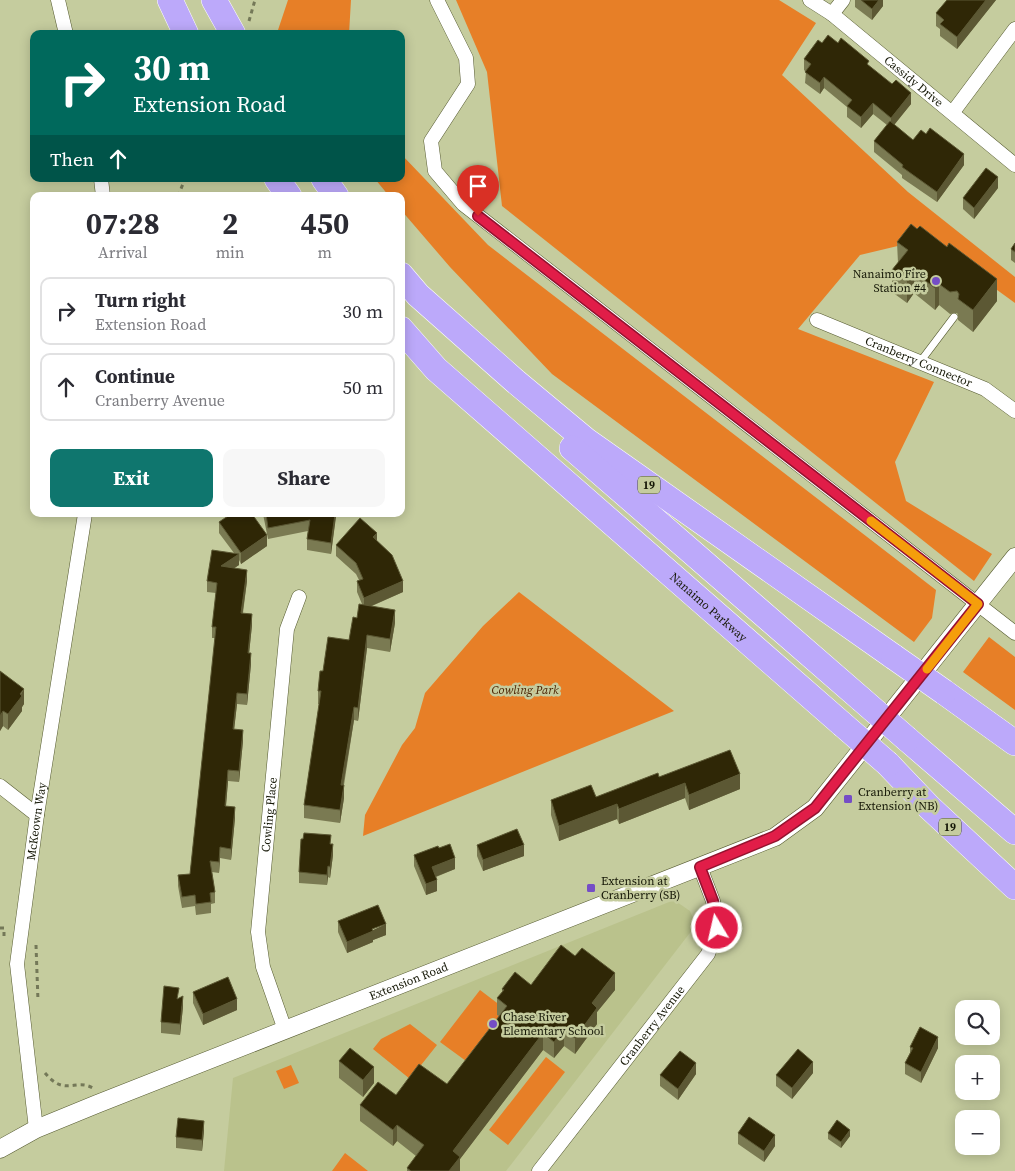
<!DOCTYPE html>
<html lang="en">
<head>
<meta charset="utf-8">
<style>
  body { margin:0; font-family:"Source Serif 4",serif; background:#f7f7f7; color:#2b2b33; height:100vh; display:flex; flex-direction:column; font-size:19px; white-space:nowrap }
  * { box-sizing:border-box; margin:0 }
  p { font-size:16px; color:#7c7c81 }
  .icon { flex:none; width:28px; height:28px; fill:none; stroke:currentColor; stroke-width:2; stroke-linecap:round; stroke-linejoin:round }
  .map { position:relative; flex:1; overflow:hidden }
  .side { position:absolute; left:30px; top:192px; width:375px; height:325px; display:flex; flex-direction:column; background:#fff; border-radius:10px; box-shadow:0 2px 12px #0003 }
  .side>* { flex:none }
  .hud { position:absolute; left:30px; top:30px; width:375px; height:152px; border-radius:10px; box-shadow:0 2px 12px #0003; background:#00695c; color:#fff; overflow:hidden }
  .controls { position:absolute; left:955px; top:1000px; display:grid; gap:10px }
  .controls a { display:grid; place-items:center; width:45px; height:45px; border-radius:10px; background:#fff; box-shadow:0 2px 12px #0003; font-size:25px }
  .pin { position:absolute; display:grid; place-items:center; width:42px; height:42px; color:#fff; margin:-51px -21px; border-radius:50% 50% 50% 0; rotate:-45deg; box-shadow:0 0 5px #0007 }
  .pin .icon { rotate:45deg }
  .me { position:absolute; width:55px; margin:-28px; rotate:351deg; stroke-linejoin:round; filter:drop-shadow(0 0 4px #0008) }
  .turn { display:flex; align-items:center; gap:18px; height:105px; padding:0 20px; font-size:22px }
  .turn .icon { width:65px; height:65px; stroke-width:2.5 }
  .turn b { display:block; font-size:35px; line-height:42px }
  .then { display:flex; align-items:center; height:48px; padding:0 20px; background:#0003; gap:10px; font-size:19px }
  .eta { display:flex; justify-content:space-evenly; align-items:center; height:85px; text-align:center }
  .eta b { font-size:30px; font-weight:700; line-height:35px }
  .button { display:flex; gap:10px; margin-top:auto; padding:10px 20px }
  .button a { flex:1; height:58px; border-radius:10px; background:#0f766e; color:#fff; font-size:20px; font-weight:700; line-height:58px; text-align:center }
  .button a+a { background:#f7f7f7; color:#2b2b33 }
  ul { padding:0; list-style:none }
  li { display:flex; align-items:center; gap:15px; height:68px; margin:0 10px 8px; padding:0 10px; border:2px solid #e1e1e2; border-radius:10px }
  li div { flex:1 }
  li b { display:block; font-size:19px }
  li em { font-style:normal }
  .map>svg:first-child { display:block }
</style>
</head>
<body>
<div class="map">
<svg width="1015" height="1171" viewBox="0 0 1015 1171">
  <rect width="100%" height="100%" fill="#c5cc9e"/>
  <path fill="#bac28c" d="M674,900L690,911L696,925L506,1171H224L233,1078Z"/>
  <path fill="#e77f27" d="M288,0H351L349,34H280L278,30Z
    M456,0H779L816,23L782,75L908,192L1015,277V303L927,239L860,255L798,329L934,382L895,462L906,501L992,554L974,581L502,206L487,72Z
    M401,154L488,245L936,590L932,618L914,642L552,374L450,267L401,210V196H389L375,179H401Z
    M519,592L674,711L363,836L365,815L402,745L415,728L425,693L483,626Z
    M989,637L1015,657V710L963,672Z
    M480,990L505,1009L466,1061L440,1042Z
    M410,1024L437,1045L410,1079L373,1049L381,1039Z
    M546,1057L565,1072L508,1145L489,1130Z
    M291,1065L299,1083L284,1089L276,1071Z
    M345,1153L368,1171H332Z"/>
  <g fill="none" stroke-linecap="round" stroke-linejoin="round">
    <defs>
      <path id="service" d="M920,362L954,317"/>
      <g id="minor">
        <path d="M58,0L66,34"/>
        <path d="M437,0L466,58L468,84L431,141L435,171L463,204L1015,633"/>
        <path id="s1" d="M810,0L832,14L1015,165"/>
        <path d="M832,14L843,0"/>
        <path d="M953,112L1015,29"/>
        <path d="M101,179L103,196"/>
        <path id="s2" d="M817,320L985,389L1015,411"/>
        <path d="M0,786L37,815"/>
        <path id="s3" d="M285,1030L263,967L258,932L287,629L299,597"/>
        <path id="s4" d="M36,1129L17,964L37,815L85,514"/>
        <path id="s5" d="M539,1171L708,954L717,928L713,901L700,867"/>
      </g>
      <g id="tertiary">
        <path id="s6" d="M0,1149L36,1129L97,1104L775,837L815,808L1015,557"/>
      </g>
      <g id="motorway">
        <path d="M170,0L186,34"/>
        <path d="M214,0L233,34"/>
        <path d="M277,179L289,196"/>
        <path d="M324,179L336,196"/>
        <path d="M401,275L418,295L515,381L587,441L894,657"/>
        <path id="s7" d="M401,329L436,369L842,724"/>
        <path d="M572,448L861,699"/>
        <path d="M944,692L1015,743"/>
        <path d="M907,739L1015,832"/>
        <path d="M888,764L929,807L1015,887"/>
      </g>
    </defs>
    <use href="#service" stroke="#565b31" stroke-width="8"/>
    <use href="#minor" stroke="#565b31" stroke-width="15"/>
    <use href="#tertiary" stroke="#565b31" stroke-width="19"/>
    <use href="#motorway" stroke="#fff" stroke-width="26"/>
    <path stroke="#747858" stroke-width="3" stroke-dasharray="4 4" stroke-linecap="butt" d="M249,21L255,0
      M178,196L185,179
      M0,928H4V938
      M36,945L38,1001
      M45,1073C65,1097 75,1078 93,1088"/>
    <use href="#service" stroke="#fff" stroke-width="7"/>
    <use href="#minor" stroke="#fff" stroke-width="14"/>
    <use href="#tertiary" stroke="#fff" stroke-width="18"/>
    <use href="#motorway" stroke="#bca9fa" stroke-width="25"/>
    <defs>
      <path id="motorway-bridge" d="M894,657L944,692
        M861,699L907,739
        M842,724L888,764"/>
    </defs>
    <use href="#motorway-bridge" stroke="#fff" stroke-width="26" stroke-linecap="butt"/>
    <use href="#motorway-bridge" stroke="#bca9fa" stroke-width="25"/>
  </g>
  <path fill="#7a7a52" d="M855,0H883V6L872,20L855,7Z
    M947,0H996L957,49L940,36V29L936,26V13Z
    M822,43L869,66L911,104L894,124L913,140L964,165L937,202L902,178V175L874,152V141L887,125L873,114L861,128L847,117V107L824,88L820,94L805,83L806,72L804,70V59Z
    M998,188L974,219L963,209V198Z
    M897,242L997,301L973,332L958,320V315L957,313L950,314L939,305L935,310L914,293L907,303L892,292V270L898,263Z
    M1015,243V263L1011,260V249Z
    M263,514H336L331,554L307,550V539L308,531L268,539Z
    M219,522L267,546L241,564L239,560V565L234,568L247,581L243,613L252,625L249,653L251,664L247,705L237,704L234,729L243,741L239,782L228,781L226,806L235,818L231,860L220,858L219,873L212,872L215,892V903L211,904V913L196,915L195,906L182,908L178,886V875L190,874L215,638H212V627L216,593L207,592V581L234,553L219,533Z
    M377,541L403,592L372,606L395,623L390,652L367,648L358,721L354,720L344,785V798L340,823L304,818V805L319,704H318V691L323,671L349,640L362,604L357,592V581L359,580L356,574L336,556V545Z
    M0,671L24,704L22,707V711L8,730L3,726L0,731Z
    M659,777L740,789L689,810L685,798L619,824L617,819L559,841L551,815V800L596,797Z
    M331,844L333,855L330,878L328,877L327,885L299,883V872Z
    M477,845L524,856L483,871L477,856Z
    M439,848L455,869L436,877L437,891L426,895L414,866V855Z
    M338,921L386,935L373,940V942L347,953L338,932Z
    M531,985L615,990L597,1012V1024L575,1054L564,1046L554,1058L543,1050L460,1159V1171H407V1168L416,1156L397,1141L393,1146L360,1121V1105L396,1095L447,1084L499,1016L497,1015V998L502,992V989Z
    M193,992L237,1010L203,1025L193,1003Z
    M183,1007L180,1035L161,1033V1022Z
    M910,1047L938,1048L921,1083L905,1074V1063L910,1053Z
    M339,1061L374,1083L363,1097L339,1078Z
    M813,1073L792,1099L776,1086V1075Z
    M696,1074L678,1100L660,1086V1075Z
    M204,1131L202,1151L176,1148V1137Z
    M738,1133L775,1146L764,1162L738,1144Z
    M828,1133L850,1136L841,1148L828,1139Z"/>
  <path fill="#5c5834" d="M879,0H883V6L872,20V9Z
    M986,0H996L957,49V37Z
    M824,77V88L820,94V83Z
    M911,93V104L891,129V118Z
    M873,103V114L861,128V117Z
    M964,154V165L937,202V192Z
    M998,177V188L974,219V208Z
    M914,272V293L907,303V281Z
    M997,279V301L973,332V310Z
    M939,284V305L935,310V288Z
    M335,514H336V517L331,554V543Z
    M377,533V544L373,537Z
    M267,535V546L241,564V553Z
    M239,554V565L221,577V566Z
    M247,570V581L241,624V613Z
    M403,581V592L364,609V598Z
    M395,610V623L390,652V639Z
    M252,614V625L248,664V653Z
    M367,635V648L358,721V708Z
    M251,653V664L247,705V694Z
    M24,689V704L22,707V711L8,730V714Z
    M237,693V704L233,740V729Z
    M354,707V720L341,798V785Z
    M3,711V726L0,731V716Z
    M243,730V741L239,782V771Z
    M228,770V781L225,817V806Z
    M740,774V789L689,810V795Z
    M685,783V798L619,824V809Z
    M344,785V798L340,823V810Z
    M617,804V819L559,841V826Z
    M235,807V818L231,860V849Z
    M333,844V855L330,878V867Z
    M524,845V856L483,871V860Z
    M220,847V858L219,873V862Z
    M455,858V869L432,878V867Z
    M328,866V877L327,885V875Z
    M437,880V891L426,895V884Z
    M386,924V935L373,940V942L347,953V942Z
    M615,973V990L597,1012V1024L575,1054V1038L592,1003Z
    M183,996V1007L180,1035V1024Z
    M237,999V1010L203,1025V1014Z
    M564,1029V1046L554,1058V1042Z
    M543,1033V1050L460,1159V1171H449L453,1151Z
    M938,1037V1048L921,1083V1072Z
    M813,1062V1073L792,1099V1088Z
    M696,1063V1074L678,1100V1089Z
    M374,1067V1083L363,1097V1080Z
    M204,1121V1131L202,1151V1140Z
    M397,1125V1141L393,1146V1130Z
    M850,1130V1136L841,1148V1142Z
    M775,1135V1146L764,1162V1151Z"/>
  <path fill="#2f2706" stroke="#5c5834" d="M861,0H879L872,9Z
    M947,0H986L957,37L940,24L944,20L936,13Z
    M828,35L838,43L841,38L869,61L867,64L892,84L896,80L911,93L891,118L873,103L861,117L847,106L852,100L824,77L820,83L805,72L811,64L804,59L818,40L822,43Z
    M890,121L913,140L921,130L926,134L930,128L964,154L937,192L902,167L903,165L874,141Z
    M986,168L998,177L974,208L963,198Z
    M911,224L917,229L920,226L947,247L949,243L997,279L973,310L958,299L959,294L957,291L950,292L939,284L935,288L914,272L907,281L892,270L908,250L897,242Z
    M1015,243V252L1011,249Z
    M231,514H252L267,535L241,553L219,522Z
    M266,514H335L331,543L307,539L310,520L268,528Z
    M360,518L377,533L373,537L392,555L403,581L364,598L357,581L363,579L356,563L336,545Z
    M212,550L239,554L221,566L247,570L241,613L252,614L248,653H251L247,694L237,693L233,729L243,730L239,771L228,770L225,806L235,807L231,849L220,847L219,862L210,861L215,892L210,893L211,902L196,904L195,895L182,897L178,875L190,874L216,627H212L217,583L207,581Z
    M359,604L395,610L390,639L367,635L358,708L354,707L341,785H344L340,810L304,805L321,691H318L320,671H323L328,637L349,640L353,617L357,618Z
    M0,671L24,689L20,694L22,696L8,714L3,711L0,716Z
    M730,750L740,774L689,795L685,783L619,809L617,804L559,826L551,800L591,785L596,797L658,773L659,777Z
    M517,829L524,845L483,860L477,845Z
    M304,833L331,835L330,844H333L330,867L328,866L327,875L299,872L301,839H303Z
    M450,844L455,858L432,867L437,880L426,884L414,855L438,846L439,848Z
    M378,905L386,924L372,929L373,931L347,942L338,921Z
    M561,945L575,956L582,948L615,973L592,1003L597,1008L575,1038L564,1029L554,1042L543,1033L453,1151L460,1157L449,1171H411L407,1168L424,1145L397,1125L393,1130L360,1105L378,1082L396,1095L419,1064L447,1084L507,1006L497,998L504,990L502,989L515,972L531,985Z
    M228,977L237,999L203,1014L193,992Z
    M164,986L179,988L177,999L183,996L180,1024L161,1022Z
    M920,1027L938,1037L921,1072L905,1063L913,1048L910,1047Z
    M350,1048L374,1067L363,1080L339,1061Z
    M798,1049L813,1062L792,1088L776,1075Z
    M680,1051L696,1063L678,1089L660,1075Z
    M749,1117L775,1135L764,1151L738,1133Z
    M178,1118L204,1121L202,1140L176,1137Z
    M837,1120L850,1130L841,1142L828,1133Z"/>
  <g fill="none" stroke-linecap="round" stroke-linejoin="round">
    <defs>
      <path id="route" d="M478,216L978,604L815,808L775,836L700,867L713,901L717,928"/>
    </defs>
    <use href="#route" stroke="#92132f" stroke-width="12"/>
    <use href="#route" stroke="#e11d48" stroke-width="9"/>
    <path stroke="#f59e0b" stroke-width="9" d="M871,521L978,604L927,669"/>
  </g>
  <g fill="#754dc6" stroke="#c5cc9e" stroke-width="2">
    <circle cx="936" cy="281" r="5"/>
    <rect x="843" y="794" width="10" height="10" rx="2.5"/>
    <rect x="586" y="883" width="10" height="10" rx="2.5"/>
    <circle cx="493" cy="1024" r="5"/>
  </g>
  <g text-anchor="middle" stroke-width="5" stroke-linejoin="round" paint-order="stroke">
    <g fill="#c5cc9e" stroke="#4a4e34" stroke-width="1">
      <rect x="638" y="476.5" width="22" height="17" rx="4"/>
      <rect x="939" y="818.5" width="22" height="17" rx="4"/>
    </g>
    <g font-size="11" font-weight="bold" fill="#161807">
      <text x="649" y="489">19</text>
      <text x="950" y="831">19</text>
    </g>
    <g font-size="12" fill="#161807" stroke="#c5cc9e">
      <text dy="4" stroke="none"><textPath href="#s1" startOffset="132">Cassidy Drive</textPath></text>
      <text dy="4" stroke="none"><textPath href="#s2" startOffset="110">Cranberry Connector</textPath></text>
      <text dy="4" stroke="none"><textPath href="#s7" startOffset="415">Nanaimo Parkway</textPath></text>
      <text dy="4" stroke="none"><textPath href="#s3" startOffset="220">Cowling Place</textPath></text>
      <text dy="4" stroke="none"><textPath href="#s4" startOffset="310">McKeown Way</textPath></text>
      <text dy="4" stroke="none"><textPath href="#s6" startOffset="442">Extension Road</textPath></text>
      <text dy="4" stroke="none"><textPath href="#s5" startOffset="184">Cranberry Avenue</textPath></text>
    </g>
    <g font-size="12" fill="#161807" stroke="#c5cc9e" text-anchor="start">
      <text x="926" y="278" text-anchor="end">Nanaimo Fire<tspan x="926" dy="14">Station #4</tspan></text>
      <text x="858" y="796">Cranberry at<tspan x="858" dy="14">Extension (NB)</tspan></text>
      <text x="601" y="885">Extension at<tspan x="601" dy="14">Cranberry (SB)</tspan></text>
      <text x="503" y="1021">Chase River<tspan x="503" dy="14">Elementary School</tspan></text>
    </g>
    <g font-size="12" font-style="italic" fill="#4a2100" stroke="#c5cc9e">
      <text x="525" y="694">Cowling Park</text>
    </g>
  </g>
</svg>
<div class="controls">
<a><svg class="icon" aria-label="search" viewBox="0 0 24 24"><circle cx="10" cy="10" r="6"/><path d="M15 15l6 6"/></svg></a>
<a>+</a>
<a>−</a>
</div>
<div class="pin" style="left:478px;top:216px;background:#d93025"><svg class="icon" aria-label="arrive" viewBox="0 0 24 24"><path d="M6 21V4h12l-3 4 3 4H6"/></svg></div>
<svg class="me" style="left:717px;top:928px" viewBox="-20 -20 40 40"><circle r="17" fill="#e11d48" stroke="#fff" stroke-width="3"/><path d="M0-11L8 9 0 5-8 9z" fill="#fff"/></svg>
<div class="hud">
<div class="turn"><svg class="icon" aria-label="right" viewBox="0 0 24 24"><path d="M7 20v-9h11M14 6l5 5-5 5"/></svg><div><b>30 m</b>Extension Road</div></div>
<div class="then">Then<svg class="icon" aria-label="ahead" viewBox="0 0 24 24"><path d="M12 20V5M6 11l6-6 6 6"/></svg></div>
</div>
<section class="side">
<div class="eta">
<div><b>07:28</b><p>Arrival</p></div>
<div><b>2</b><p>min</p></div>
<div><b>450</b><p>m</p></div>
</div>
<ul>
<li><svg class="icon" aria-label="right" viewBox="0 0 24 24"><path d="M7 20v-9h11M14 6l5 5-5 5"/></svg><div><b>Turn right</b><p>Extension Road</p></div><em>30 m</em></li>
<li><svg class="icon" aria-label="ahead" viewBox="0 0 24 24"><path d="M12 20V5M6 11l6-6 6 6"/></svg><div><b>Continue</b><p>Cranberry Avenue</p></div><em>50 m</em></li>
</ul>
<div class="button"><a>Exit</a><a>Share</a></div>
</section>
</div>
</body>
</html>
